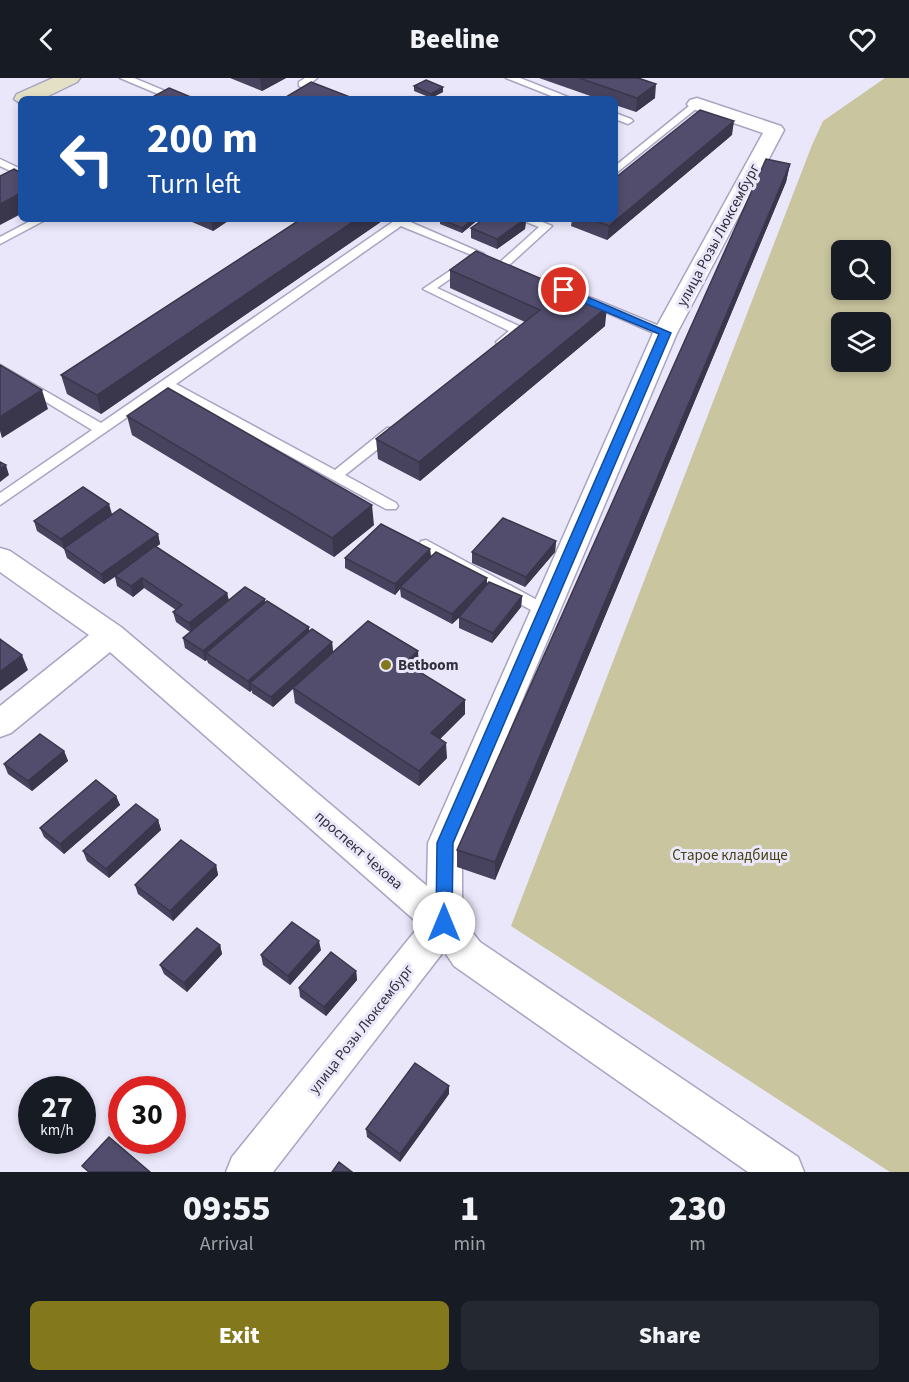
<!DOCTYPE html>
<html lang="en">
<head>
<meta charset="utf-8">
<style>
  body { margin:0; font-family:"Source Sans 3",sans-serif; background:#242831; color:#f1f3f6; height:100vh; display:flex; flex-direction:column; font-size:22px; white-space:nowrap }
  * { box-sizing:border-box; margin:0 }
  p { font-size:20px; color:#9ea1a6 }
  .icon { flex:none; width:33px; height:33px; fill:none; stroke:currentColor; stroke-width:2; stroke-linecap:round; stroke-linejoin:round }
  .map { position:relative; height:1094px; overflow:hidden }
  .panel { display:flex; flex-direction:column; background:#171b24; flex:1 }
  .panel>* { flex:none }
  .banner { position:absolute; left:18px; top:18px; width:600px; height:126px; border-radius:9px; box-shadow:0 3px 9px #0003; background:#1a4fa0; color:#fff; overflow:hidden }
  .buttons { position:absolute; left:831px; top:162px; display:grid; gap:12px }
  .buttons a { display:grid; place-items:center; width:60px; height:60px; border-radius:9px; background:#171b24; box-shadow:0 3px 9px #0003; font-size:30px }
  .speed { position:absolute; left:18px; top:998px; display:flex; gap:12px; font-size:30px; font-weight:700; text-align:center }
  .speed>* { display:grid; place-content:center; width:78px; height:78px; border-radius:50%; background:#171b24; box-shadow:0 3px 9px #0003; line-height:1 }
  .speed small { font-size:15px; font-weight:400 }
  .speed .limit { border:9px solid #d22; background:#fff; color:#111 }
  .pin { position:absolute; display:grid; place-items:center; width:51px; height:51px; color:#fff; margin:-26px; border:3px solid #fff; border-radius:50%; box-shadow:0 2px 6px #0007 }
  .me { position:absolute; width:66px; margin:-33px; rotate:0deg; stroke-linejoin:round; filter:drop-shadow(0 0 4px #0008) }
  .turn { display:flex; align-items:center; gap:21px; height:126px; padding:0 30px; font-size:27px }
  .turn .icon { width:78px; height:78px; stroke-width:2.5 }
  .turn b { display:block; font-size:42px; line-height:51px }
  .eta { display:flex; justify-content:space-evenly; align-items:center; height:102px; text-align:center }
  .eta b { font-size:36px; font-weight:800; line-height:42px }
  .button { display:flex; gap:12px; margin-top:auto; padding:12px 30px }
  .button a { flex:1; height:69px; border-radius:9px; background:#83781c; color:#fff; font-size:24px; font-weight:800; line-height:69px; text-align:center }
  .button a+a { background:#242831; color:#f1f3f6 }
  header { display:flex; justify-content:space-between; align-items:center; height:78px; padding:0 30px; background:#171b24; font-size:27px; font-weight:800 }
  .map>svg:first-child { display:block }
</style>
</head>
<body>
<header><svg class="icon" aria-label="back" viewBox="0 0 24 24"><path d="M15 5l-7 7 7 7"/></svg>Beeline<svg class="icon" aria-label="heart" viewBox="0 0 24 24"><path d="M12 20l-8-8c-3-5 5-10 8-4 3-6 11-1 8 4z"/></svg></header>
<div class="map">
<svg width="909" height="1094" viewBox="0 0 909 1094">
  <rect width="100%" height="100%" fill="#eae7fa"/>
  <path fill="#c9c59f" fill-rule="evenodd" d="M885,0H909V1094H890L511,848L812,67L823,43ZM842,172H880V212H842ZM842,244H880V284H842Z"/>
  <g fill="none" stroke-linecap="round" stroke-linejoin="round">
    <defs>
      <path id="service" d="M120,0H134L184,21H170Z
        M305,0H317L310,6L347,21H333L299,8V4Z
        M506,0H520L573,21H559Z
        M694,24L702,26L615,96V88Z
        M615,35L631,41L633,43L628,46L615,41Z
        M0,81L21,91V98L0,88Z
        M34,141H47L0,166V159Z
        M397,141H409L408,143L484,176L478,179L474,178L401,148L176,306L335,392L387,350H397L399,353L397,356L345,397L396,425L398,428L396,431H386L168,311L0,427V415L92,352L0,296V287L101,345Z
        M519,141H535L552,148L507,189H499V185L539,149Z
        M466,182L472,185L470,187L437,210L521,249V255L506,267H498L496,264L509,253L423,211Z
        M589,219L669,252L671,255L669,258H661L585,225V221Z
        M426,462L550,529L552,533L550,537H540L421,471L419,467L421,463Z"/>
      <path id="minor" d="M697,20L781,48L784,52L677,255L462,765V841L480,864L798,1079L804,1094H748L454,888L444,873L273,1094H226L232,1079L420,847L110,574L11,655L0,659V628L89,557L0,494V470L10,473L121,549L427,808L428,765L653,255L763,55L690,30L687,26L690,22Z"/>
      <path id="secondary" d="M53,0H80L77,4L42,21H21V26L14,21L17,16Z"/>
    </defs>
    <use href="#service" stroke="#a9a4c2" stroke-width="3"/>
    <use href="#minor" stroke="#a9a4c2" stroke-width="3"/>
    <use href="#secondary" stroke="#a9a4c2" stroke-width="3"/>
    <use href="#service" fill="#fff" fill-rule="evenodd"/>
    <use href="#minor" fill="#fff" fill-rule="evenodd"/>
    <use href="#secondary" fill="#e3e0c5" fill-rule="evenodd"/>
  </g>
  <path fill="#47425e" d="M230,0H286L262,13Z
    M539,0H638L655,20L636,34L615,27V21H599Z
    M414,8L443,9V14L431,20L414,13Z
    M732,57L607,162L571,148L572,141H615Z
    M790,86L786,104L495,802L457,789V772Z
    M185,141H231L213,153Z
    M301,141H385L101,336L67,316L61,297Z
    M440,141H479L462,155L440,146Z
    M526,141L525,151L497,171L471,160V150Z
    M450,192L605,248L420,403L378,381L376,361L525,244L450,210Z
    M127,338L374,447L334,479L132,357Z
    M112,436L158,456L160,466L156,469L227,515L229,522L265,525L309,549V553L332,564L333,574L419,588L415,591L465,636L440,661L447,680L419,708L295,625L293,611L273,629L252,615V612L250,614L208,585L207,582L205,583L185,570L183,560L190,554L176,544L173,534L176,532L144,510L133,519L117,508L115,499L104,506L67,480L64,471L37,453L34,443Z
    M556,463L555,474L525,509L472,485V474Z
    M430,471L431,479L487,500V506L522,518L521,529L492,565L459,550V540L452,546L401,519L400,511L395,517L345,490V480Z
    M64,673L68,683L32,713L8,696L4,686Z
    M116,718L120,727L64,776L44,759L40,750Z
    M158,742L161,752L109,800L87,783L83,773Z
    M216,787L218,797L173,843L138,816L135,807Z
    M220,867L222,876L187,914L164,896L160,887Z
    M321,872L290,907L263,887L261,877Z
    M356,893L357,902L326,938L300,919L299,910Z
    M449,1016L400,1084L367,1059L366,1051Z"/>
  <path fill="#3a364c" d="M260,0H286L262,13Z
    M656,6L655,20L636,34L637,20Z
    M443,9V14L431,20V16Z
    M734,43L732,57L607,162L609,148Z
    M790,86L786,104L495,802V784Z
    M21,115V136L0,147V126Z
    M211,141H231L213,153Z
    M357,141H385L101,336L97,317Z
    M473,141H479L462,155V150Z
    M526,141L525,151L497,171V161Z
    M607,229L605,248L420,403L419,384Z
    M42,312L48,331L2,360L0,353V339Z
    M6,387L9,397L0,404V391Z
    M109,426L112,436L64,471L61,461Z
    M372,427L374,447L334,479L332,460Z
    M158,456L160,466L104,506L101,496Z
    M556,463L555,474L525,509L526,499Z
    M430,471L431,482L400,509V511L395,517V506Z
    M142,500L144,510L133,519L131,508Z
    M487,500V510L452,546V536Z
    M227,515L229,525L192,555L189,545Z
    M522,518L521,529L492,565L493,555Z
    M265,521L266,531L206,575L207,582L205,583L203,573Z
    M309,549L310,560L250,605L252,612L250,614L248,603Z
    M332,564L333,574L273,629L271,619Z
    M418,573L419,588L405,600V585Z
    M22,577L28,592L0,613V594Z
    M465,622V636L431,670V655Z
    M446,665L447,680L419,708V693Z
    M64,673L68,683L32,713L28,703Z
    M116,718L120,727L64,776L60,766Z
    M158,742L161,752L109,800L106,791Z
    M216,787L218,797L173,843L170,833Z
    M319,863L321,872L290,907L288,898Z
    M220,867L222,876L187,914L184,905Z
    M356,893L357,902L326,938L324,929Z
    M449,1008V1016L400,1084V1076Z"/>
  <path fill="#534d6d" stroke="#3a364c" stroke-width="1.5" d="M579,0H638L656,6L637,20Z
    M426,2L443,9L431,16L414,8Z
    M311,4L355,21H293L286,19Z
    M169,10L193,20L190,21H149Z
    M700,32L734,43L609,148L591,141H615V100Z
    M766,81L790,86L495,784L457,772Z
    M14,91L21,95V115L0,126V98Z
    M301,141H357L97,317L61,297Z
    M440,141H473L462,150Z
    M484,141H525L497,161L471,150Z
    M476,173L607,229L419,384L376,361L540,232L450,192Z
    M0,287L42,312L0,339Z
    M168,310L372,427L332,460L127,338Z
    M0,384L6,387L0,391Z
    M83,409L109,426L61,461L34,443Z
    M120,431L158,456L101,496L64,470Z
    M503,440L556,463L526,499L472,474Z
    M381,446L430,471L395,506L345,480Z
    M155,468L227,515L189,545L173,534L182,527L142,500L131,508L115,498Z
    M436,474L487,500L452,536L400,509Z
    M489,504L522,518L493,555L459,539Z
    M245,509L265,521L203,573L183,560Z
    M267,523L309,549L248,603L206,575Z
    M368,543L418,573L405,585L465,622L431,655L446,665L419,693L293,610Z
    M312,551L332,564L271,619L250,605Z
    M0,561L22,577L0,594Z
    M40,656L64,673L28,703L4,686Z
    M96,702L116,718L60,766L40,750Z
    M136,726L158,742L106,791L83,773Z
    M181,762L216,787L170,833L135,807Z
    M292,844L319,863L288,898L261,877Z
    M197,850L220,867L184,905L160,887Z
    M331,874L356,893L324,929L299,910Z
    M415,985L449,1008L400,1076L366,1051Z
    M109,1059L150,1094H89L82,1088Z
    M339,1084L352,1094H332Z"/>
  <path fill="#1a73e8" stroke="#114b97" stroke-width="1.5" d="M564,209L671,255L453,765L452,845L450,850L444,852L439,850L436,845L437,765L659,256L560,215L558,212Z"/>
  <circle fill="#83781c" stroke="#eae7fa" stroke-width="2" cx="386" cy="587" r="6"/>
  <g text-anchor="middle" stroke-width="6" stroke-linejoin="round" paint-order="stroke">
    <g font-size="15" fill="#32303c" stroke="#eae7fa">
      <text transform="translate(718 157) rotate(-62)" y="5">улица Розы Люксембург</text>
      <text transform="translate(359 772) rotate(41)" y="5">проспект Чехова</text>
      <text transform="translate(361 951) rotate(-52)" y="5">улица Розы Люксембург</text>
    </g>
    <g font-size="15" font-weight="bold" fill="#32303c" stroke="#eae7fa" text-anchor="start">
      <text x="398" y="592">Betboom</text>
    </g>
    <g font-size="15" fill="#474112" stroke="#eae7fa">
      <text x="730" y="782">Старое кладбище</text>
    </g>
  </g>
</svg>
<div class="buttons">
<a><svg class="icon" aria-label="search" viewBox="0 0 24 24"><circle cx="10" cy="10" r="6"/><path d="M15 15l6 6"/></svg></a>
<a><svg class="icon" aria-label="layers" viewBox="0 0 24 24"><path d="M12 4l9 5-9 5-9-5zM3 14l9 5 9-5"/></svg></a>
</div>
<div class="speed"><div>27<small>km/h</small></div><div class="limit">30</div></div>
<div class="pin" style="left:564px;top:212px;background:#d93025"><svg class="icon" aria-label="arrive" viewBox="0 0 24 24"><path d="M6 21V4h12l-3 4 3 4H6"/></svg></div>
<svg class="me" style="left:444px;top:845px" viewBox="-20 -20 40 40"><circle r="19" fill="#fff"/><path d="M0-13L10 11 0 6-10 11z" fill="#1a73e8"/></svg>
<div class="banner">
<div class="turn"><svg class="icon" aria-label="left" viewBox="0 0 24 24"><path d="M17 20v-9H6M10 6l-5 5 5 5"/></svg><div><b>200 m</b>Turn left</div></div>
</div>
</div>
<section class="panel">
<div class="eta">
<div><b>09:55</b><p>Arrival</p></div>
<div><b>1</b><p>min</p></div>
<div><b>230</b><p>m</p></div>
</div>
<div class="button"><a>Exit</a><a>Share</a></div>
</section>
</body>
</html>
